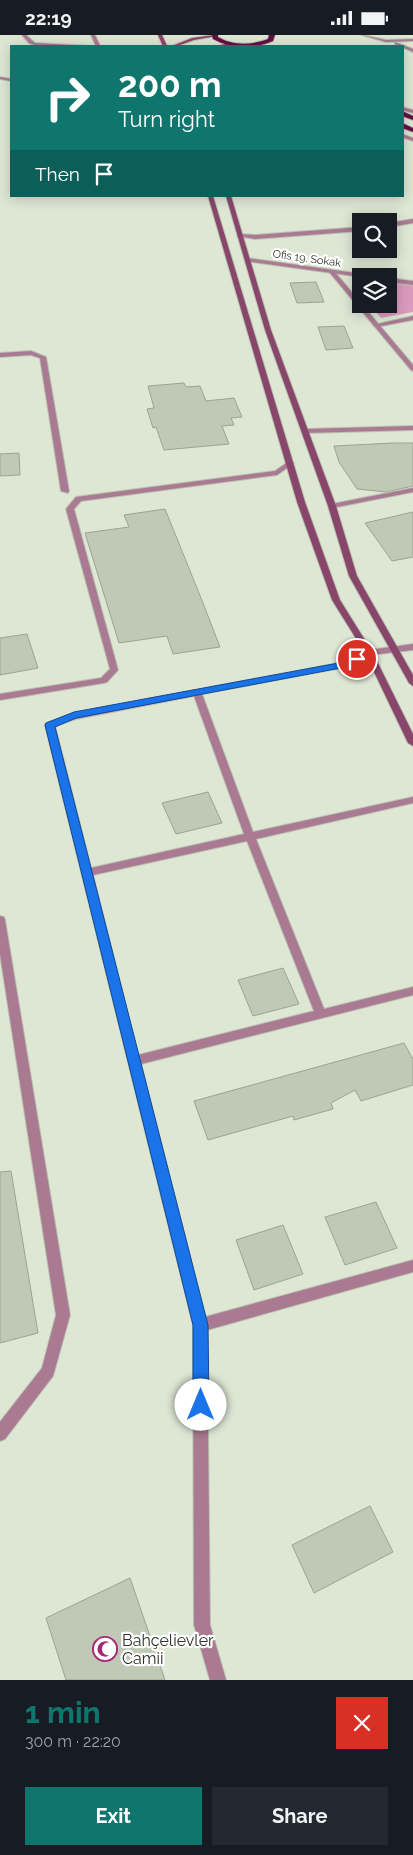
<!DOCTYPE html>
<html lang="en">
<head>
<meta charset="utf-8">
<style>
  body { margin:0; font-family:Raleway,sans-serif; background:#242831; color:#f1f3f6; height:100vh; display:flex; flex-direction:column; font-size:19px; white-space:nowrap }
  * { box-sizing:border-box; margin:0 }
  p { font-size:16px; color:#9ea1a6 }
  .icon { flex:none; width:28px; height:28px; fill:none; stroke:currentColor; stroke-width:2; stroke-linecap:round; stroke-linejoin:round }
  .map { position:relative; height:1645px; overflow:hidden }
  .sheet { display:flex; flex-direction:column; background:#171b24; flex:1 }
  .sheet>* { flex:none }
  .hud { position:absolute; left:10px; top:10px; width:394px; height:152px; border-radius:0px; box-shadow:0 2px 12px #0003; background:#0f766e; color:#fff; overflow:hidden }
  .tools { position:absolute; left:352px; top:178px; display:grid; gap:10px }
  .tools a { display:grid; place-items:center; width:45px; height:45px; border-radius:0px; background:#171b24; box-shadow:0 2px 12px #0003; font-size:25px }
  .pin { position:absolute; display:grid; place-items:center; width:42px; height:42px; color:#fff; margin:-21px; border:2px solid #fff; border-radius:50%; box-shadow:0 1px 5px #0007 }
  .me { position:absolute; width:55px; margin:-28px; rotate:0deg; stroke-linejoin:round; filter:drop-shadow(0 0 4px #0008) }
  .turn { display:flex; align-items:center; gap:18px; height:105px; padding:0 25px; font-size:22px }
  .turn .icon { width:65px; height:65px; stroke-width:2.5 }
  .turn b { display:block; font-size:35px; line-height:42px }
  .then { display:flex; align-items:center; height:48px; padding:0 25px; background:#0003; gap:10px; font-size:19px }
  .round { display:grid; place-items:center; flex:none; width:52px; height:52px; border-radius:0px; background:#242831 }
  .head { display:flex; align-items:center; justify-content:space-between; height:85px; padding:0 25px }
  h1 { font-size:30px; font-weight:700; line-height:38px; color:#0f766e }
  .cta { display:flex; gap:10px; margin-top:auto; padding:10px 25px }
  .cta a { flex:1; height:58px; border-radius:0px; background:#0f766e; color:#fff; font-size:20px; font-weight:700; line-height:58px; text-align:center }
  .cta a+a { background:#242831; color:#f1f3f6 }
  .status { display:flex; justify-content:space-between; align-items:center; height:35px; padding:0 25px; background:#171b24; direction:ltr }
  .status svg { height:14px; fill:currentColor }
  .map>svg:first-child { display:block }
</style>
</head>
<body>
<div class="status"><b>22:19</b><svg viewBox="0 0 49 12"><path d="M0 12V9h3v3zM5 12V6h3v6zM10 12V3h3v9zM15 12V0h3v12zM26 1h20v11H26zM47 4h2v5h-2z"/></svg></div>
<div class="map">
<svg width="413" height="1645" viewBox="0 0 413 1645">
  <rect width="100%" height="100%" fill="#dee6d4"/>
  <path fill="#db9abc" d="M389,246L413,250V277L381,283L369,269H389Z"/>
  <path fill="#c0c8b6" stroke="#9ca392" d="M316,247L324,267L297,268L290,248Z
    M344,291L353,313L326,315L318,292Z
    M184,348L186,352L200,351L206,366L234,363L242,382L231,383L234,390L222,391L229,409L164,415L156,392L153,393L147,374L154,373L148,351Z
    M393,408H413V451L386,457L357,454L339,427L334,411Z
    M19,418L20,440L0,441V419Z
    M165,474L201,563L220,612L173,619L167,601L119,608L85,498L129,492L124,480Z
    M413,477V522L392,526L365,488Z
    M27,599L38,633L0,640V603Z
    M208,757L222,788L176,799L162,768Z
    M283,933L299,969L253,981L238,945Z
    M404,1008L413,1024V1050L361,1066L355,1055L331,1068L333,1074L294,1085L293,1081L208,1105L194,1066Z
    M11,1136L38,1298L0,1308V1137Z
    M376,1167L397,1213L345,1230L325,1182Z
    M283,1190L303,1239L254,1255L236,1205Z
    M370,1471L393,1517L314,1558L292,1510Z
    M130,1543L165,1645H66L46,1583Z"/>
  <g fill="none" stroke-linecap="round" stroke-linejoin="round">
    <defs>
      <path id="service" d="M413,184V188L389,192V188Z
        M361,192V196L255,204L237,201L240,199L255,200Z"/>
      <path id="minor" d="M22,0H26L35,8L91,11L34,10L29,8Z
        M91,0H95L100,11H96Z
        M362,0L386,5L413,4V6L386,7Z
        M395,7L413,14V17L395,9Z
        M402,72L413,75V78L402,75Z
        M402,99L413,103V106L402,102Z
        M247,223L363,239L366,241L361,242L245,226V224Z
        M389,243L413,246V250L389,247Z
        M413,281V285L376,292L373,290Z
        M31,316L46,322L69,456L68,458L61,456L40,323L31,320L0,322V318Z
        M413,391V395L305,398L302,396L305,394Z
        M288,427L294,428L277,440L81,466L74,474L118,635L107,647L104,648L0,665V659L101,643L110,634L66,474L76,462L275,436Z
        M413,453V457L332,473L328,471L332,469Z
        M413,609V615L371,620L346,632L202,659L253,797L413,762V768L256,804L324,974L413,952V960L141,1029L205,1282L413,1225V1237L207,1295L210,1590L226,1645H210L194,1590L193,1290L45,690L47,688L74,678L344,627L369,615ZM194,661L244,799L91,833L55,691L76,684ZM247,806L314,976L138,1020L93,840Z
        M0,881L4,882L5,885L70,1280L53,1341L5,1404L0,1406V1387L42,1333L56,1280L0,919Z"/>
      <path id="tertiary" d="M0,42L11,44V46L0,44Z
        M330,236H334L413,330V336L411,335L330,238Z"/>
      <path id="secondary" d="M158,0H162L167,11H163Z
        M214,0L217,1L194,5L177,11H172L192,3Z
        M229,8L230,10L220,11L221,10Z
        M208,161H213L305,467L340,565L373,618L413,699V711L408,708L365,618L332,565L297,467Z
        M226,161H231L271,295L336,471L357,541L413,640V651L409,648L349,541L328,471L265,295Z"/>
      <path id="trunk" d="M212,0H218V2C233,11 252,10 268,4L269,0H275L273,6C254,14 231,14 213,4Z
        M402,76L413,81V85L402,81Z
        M402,88L413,93V97L402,93Z"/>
    </defs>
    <use href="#service" stroke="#bbc2b2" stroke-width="2"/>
    <use href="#minor" stroke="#bbc2b2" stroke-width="2"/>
    <use href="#tertiary" stroke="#bbc2b2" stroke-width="2"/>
    <use href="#secondary" stroke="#bbc2b2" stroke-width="2"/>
    <use href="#trunk" stroke="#bbc2b2" stroke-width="2"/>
    <use href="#service" fill="#a97a92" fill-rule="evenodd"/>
    <use href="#minor" fill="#a97a92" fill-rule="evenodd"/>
    <use href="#tertiary" fill="#a97a92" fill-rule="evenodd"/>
    <use href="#secondary" fill="#89466b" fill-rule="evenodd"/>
    <use href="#trunk" fill="#601043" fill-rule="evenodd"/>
  </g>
  <path fill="#1a73e8" stroke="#114b97" d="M357,621L362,624L361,626L346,632L76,683L55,692L208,1290L209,1370L206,1376L201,1378L195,1376L193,1370V1290L45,690L46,688L74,677L344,627Z"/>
  <defs>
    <symbol id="mosque-ring" viewBox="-11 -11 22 22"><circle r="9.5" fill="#fff" stroke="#a72777" stroke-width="1.5"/><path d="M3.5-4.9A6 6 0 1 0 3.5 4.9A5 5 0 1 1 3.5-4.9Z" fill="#a72777"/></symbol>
  </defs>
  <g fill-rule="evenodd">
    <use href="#mosque-ring" x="91" y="1600" width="28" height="28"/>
  </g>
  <g text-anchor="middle" stroke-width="4.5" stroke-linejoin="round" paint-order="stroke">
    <g font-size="11" fill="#2f322b" stroke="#fff">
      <text transform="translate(307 223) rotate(8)" y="4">Ofis 19. Sokak</text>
    </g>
    <g font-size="16" fill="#2f322b" stroke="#fff" text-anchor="start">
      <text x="122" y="1611">Bahçelievler<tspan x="122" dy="18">Camii</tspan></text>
    </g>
  </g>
</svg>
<div class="tools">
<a><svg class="icon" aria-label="search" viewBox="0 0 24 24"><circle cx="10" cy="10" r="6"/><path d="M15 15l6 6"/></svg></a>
<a><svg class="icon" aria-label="layers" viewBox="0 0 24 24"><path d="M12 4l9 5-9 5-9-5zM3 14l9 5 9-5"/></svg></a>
</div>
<div class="pin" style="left:357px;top:624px;background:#d93025"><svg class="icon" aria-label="arrive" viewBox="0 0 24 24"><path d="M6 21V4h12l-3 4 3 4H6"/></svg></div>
<svg class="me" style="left:201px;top:1370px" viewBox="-20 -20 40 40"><circle r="19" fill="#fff"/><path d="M0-13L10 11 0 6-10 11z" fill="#1a73e8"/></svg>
<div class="hud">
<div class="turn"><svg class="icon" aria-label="right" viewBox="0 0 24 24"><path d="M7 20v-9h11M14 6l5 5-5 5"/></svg><div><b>200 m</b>Turn right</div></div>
<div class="then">Then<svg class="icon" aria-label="arrive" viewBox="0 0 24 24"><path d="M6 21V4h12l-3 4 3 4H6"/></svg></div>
</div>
</div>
<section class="sheet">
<div class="head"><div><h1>1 min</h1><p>300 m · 22:20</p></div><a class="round" style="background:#d93025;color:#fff"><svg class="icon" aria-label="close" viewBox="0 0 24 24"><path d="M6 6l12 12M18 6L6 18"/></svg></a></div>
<div class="cta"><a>Exit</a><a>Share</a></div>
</section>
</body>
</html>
